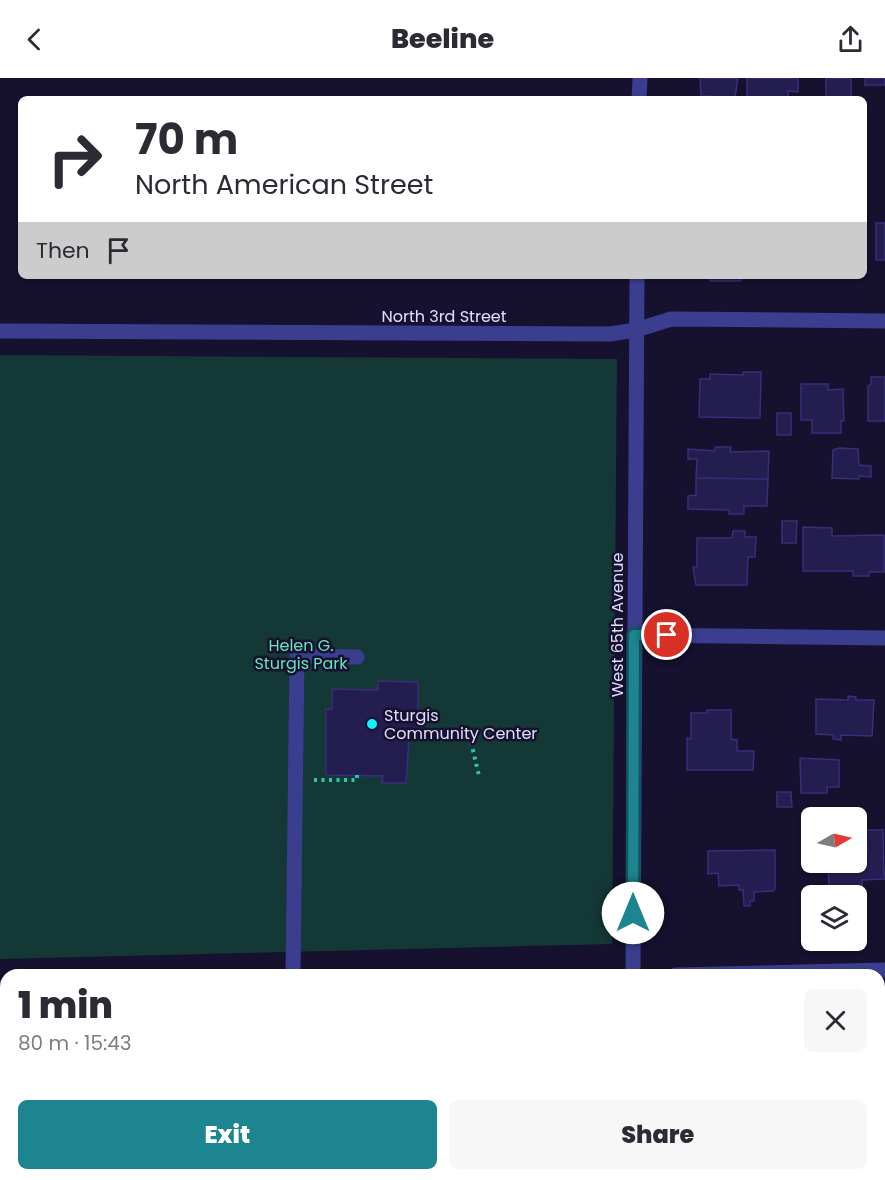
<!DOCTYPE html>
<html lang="en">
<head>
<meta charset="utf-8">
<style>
  body { margin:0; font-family:Poppins,sans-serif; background:#f7f7f7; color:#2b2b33; height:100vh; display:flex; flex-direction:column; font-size:22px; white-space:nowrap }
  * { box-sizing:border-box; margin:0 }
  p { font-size:20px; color:#7c7c81 }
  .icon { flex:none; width:33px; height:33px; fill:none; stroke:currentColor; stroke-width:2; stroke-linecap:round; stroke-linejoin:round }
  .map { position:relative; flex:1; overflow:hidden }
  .details { position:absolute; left:0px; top:891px; width:885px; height:212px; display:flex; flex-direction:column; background:#fff; border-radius:18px 18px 0 0; box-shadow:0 2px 4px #0004 }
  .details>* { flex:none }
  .hud { position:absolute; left:18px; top:18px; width:849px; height:183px; border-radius:9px; box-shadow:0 2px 4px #0004; background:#fff; color:#2b2b33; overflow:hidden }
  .needle { width:39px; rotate:81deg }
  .controls { position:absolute; left:801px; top:729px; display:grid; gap:12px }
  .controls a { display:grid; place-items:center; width:66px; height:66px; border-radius:9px; background:#fff; box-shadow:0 2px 4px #0004; font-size:30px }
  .pin { position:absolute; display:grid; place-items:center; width:51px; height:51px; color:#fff; margin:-26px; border:3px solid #fff; border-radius:50%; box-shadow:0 2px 6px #0007 }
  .me { position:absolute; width:66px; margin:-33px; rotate:0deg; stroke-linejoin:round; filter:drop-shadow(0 0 4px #0008) }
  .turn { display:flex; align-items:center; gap:21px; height:126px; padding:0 18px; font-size:27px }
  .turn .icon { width:78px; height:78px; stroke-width:2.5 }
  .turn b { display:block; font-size:42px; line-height:51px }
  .then { display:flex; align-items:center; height:57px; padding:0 18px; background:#0003; gap:12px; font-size:22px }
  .round { display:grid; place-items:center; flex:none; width:63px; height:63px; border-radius:9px; background:#f7f7f7 }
  .headline { display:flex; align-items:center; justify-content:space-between; height:102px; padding:0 18px }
  h1 { font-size:36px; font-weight:800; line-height:45px }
  .button { display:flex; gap:12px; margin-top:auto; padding:12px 18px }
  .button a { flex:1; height:69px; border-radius:9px; background:#1c858f; color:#fff; font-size:24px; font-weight:800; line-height:69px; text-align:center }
  .button a+a { background:#f7f7f7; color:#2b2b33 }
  header { display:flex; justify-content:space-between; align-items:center; height:78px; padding:0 18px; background:#fff; font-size:27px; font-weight:800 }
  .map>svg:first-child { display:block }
</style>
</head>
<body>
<header><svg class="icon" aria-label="back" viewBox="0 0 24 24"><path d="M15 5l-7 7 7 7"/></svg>Beeline<svg class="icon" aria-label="share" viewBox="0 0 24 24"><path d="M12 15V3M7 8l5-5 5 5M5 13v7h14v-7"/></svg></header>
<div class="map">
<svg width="885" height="1102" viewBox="0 0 885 1102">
  <rect width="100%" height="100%" fill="#15112e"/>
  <path fill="#143835" d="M0,277L617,281L612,866L0,881Z"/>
  <path fill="#241d4f" stroke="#392e7c" stroke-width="1.5" d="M700,0H738L735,19L701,18Z
    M747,0H798V14L788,13V21L747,19Z
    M826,0H851V20L826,21Z
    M865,0H885V7H865Z
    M876,145H885V182H876Z
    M710,198H742L741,203H710Z
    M743,294H761L760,340L699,339L700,301H710V296L743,297Z
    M871,299H885V343H868V308L871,306Z
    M801,306H828V312L843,311L844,343H841V355H812V342H801Z
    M777,335H791V357H777Z
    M715,369H731L730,374L769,373L768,401L696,400L697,381H688V371L715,373Z
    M839,370L858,371L859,387L871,388V399L859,398V401L832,400L833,372Z
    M696,400L768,401L767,428H744V436H729V432L688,431V418L696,417Z
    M782,443H797L796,465H782Z
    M803,449L832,450V458L884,457V494H869V498H853V493H803Z
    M733,453H745V459H756L755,479H748L747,507H696L693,489H697V460H732Z
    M378,603L418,604V662L409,661L406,705H382L383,698L326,697V631H332V611L378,612Z
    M848,618L856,619V622H874L872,658L841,657V662L833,661V657L816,656V621L848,622Z
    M707,632H731V661L737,662V673H754L753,692H687V660L691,661V635H707Z
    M800,680L839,682V709H827V715H801Z
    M777,714H791L792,729H777Z
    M866,752H883L884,801L862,802V809L853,810V818H833V809L829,810L828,784H856V753H860L861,774H867Z
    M775,772V811L773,813L754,814V823H750V828H744L743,812H739V807L719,808L718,795L708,796V773Z
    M885,981V1029H879V982Z
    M709,1096H751V1102H706Z"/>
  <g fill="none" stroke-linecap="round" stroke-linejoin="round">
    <path stroke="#2ec3b2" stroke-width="4" stroke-dasharray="3 4.5" stroke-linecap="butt" d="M471,664L479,698
      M314,702H357V697"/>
    <path stroke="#3b3d8e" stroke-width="15" d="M639,21L640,0
      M0,253L610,256L636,252L671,241L885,243
      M634,557L885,560
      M293,897L297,578L357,579
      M633,897L637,198
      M676,897L885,892
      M0,910L6,909
      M879,1055H885
      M0,1102L216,1096
      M632,1102V1096
      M787,1102V1096"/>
  </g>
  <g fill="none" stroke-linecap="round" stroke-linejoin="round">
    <defs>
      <path id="route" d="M633,835L634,557H667"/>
    </defs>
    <use href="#route" stroke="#12565d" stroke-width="15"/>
    <use href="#route" stroke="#1c858f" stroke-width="10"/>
  </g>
  <circle fill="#0af4ff" stroke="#15112e" stroke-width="2" cx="372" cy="646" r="6"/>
  <g text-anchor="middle" stroke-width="5" stroke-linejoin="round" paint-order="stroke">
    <g font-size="16" fill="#e0deff" stroke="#15112e">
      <text x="444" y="244">North 3rd Street</text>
      <text transform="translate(617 547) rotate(-90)" y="6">West 65th Avenue</text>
    </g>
    <g font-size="16" fill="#65e4bd" stroke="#15112e">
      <text x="301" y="573">Helen G.<tspan x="301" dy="18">Sturgis Park</tspan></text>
    </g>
    <g font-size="16" fill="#e0deff" stroke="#15112e" text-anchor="start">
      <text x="384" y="643">Sturgis<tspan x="384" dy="18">Community Center</tspan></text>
    </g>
  </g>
</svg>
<div class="controls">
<a><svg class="needle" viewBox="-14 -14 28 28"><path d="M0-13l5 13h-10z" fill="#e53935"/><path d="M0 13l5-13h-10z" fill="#7c7c81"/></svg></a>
<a><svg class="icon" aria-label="layers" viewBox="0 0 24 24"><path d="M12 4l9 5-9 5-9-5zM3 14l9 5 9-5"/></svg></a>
</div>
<div class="pin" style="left:667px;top:557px;background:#d93025"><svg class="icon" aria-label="arrive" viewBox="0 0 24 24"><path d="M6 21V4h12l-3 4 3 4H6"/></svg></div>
<svg class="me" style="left:633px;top:835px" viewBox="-20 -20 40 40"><circle r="19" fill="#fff"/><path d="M0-13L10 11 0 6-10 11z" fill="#1c858f"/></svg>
<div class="hud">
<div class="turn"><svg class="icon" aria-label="right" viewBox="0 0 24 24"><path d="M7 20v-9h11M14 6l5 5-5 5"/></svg><div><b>70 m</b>North American Street</div></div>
<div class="then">Then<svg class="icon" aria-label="arrive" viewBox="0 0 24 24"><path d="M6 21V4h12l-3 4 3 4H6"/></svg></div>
</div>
<section class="details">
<div class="headline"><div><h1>1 min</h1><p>80 m · 15:43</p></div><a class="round"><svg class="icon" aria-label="close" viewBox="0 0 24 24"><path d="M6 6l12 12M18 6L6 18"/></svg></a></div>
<div class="button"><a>Exit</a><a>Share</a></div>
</section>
</div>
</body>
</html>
